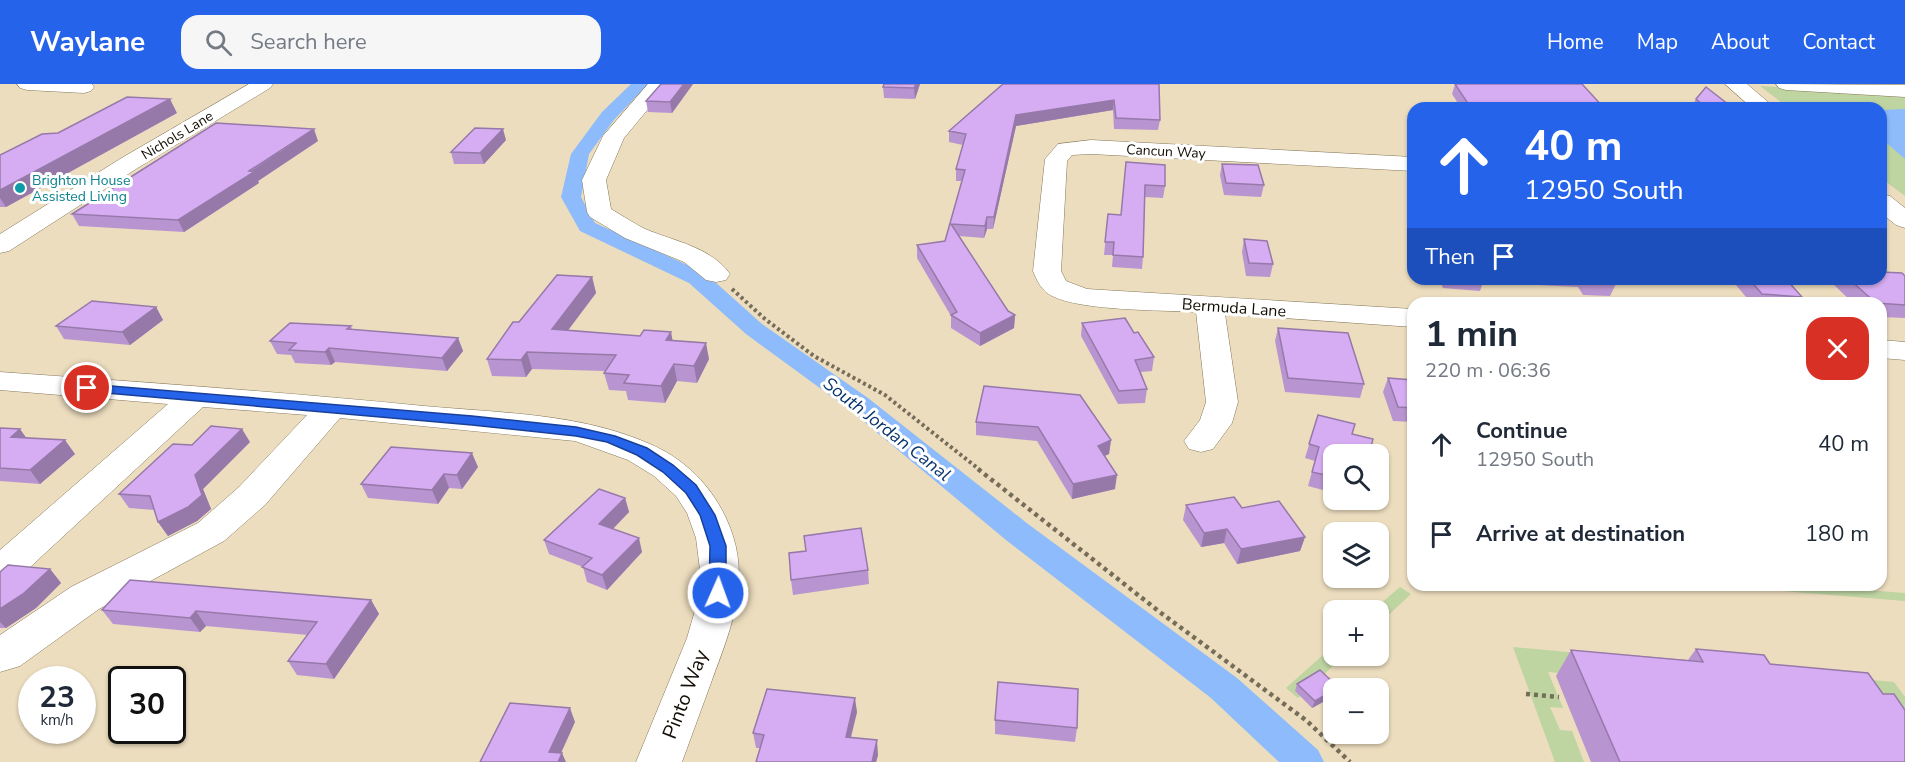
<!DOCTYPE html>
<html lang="en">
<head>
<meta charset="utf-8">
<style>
  body { margin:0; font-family:"Nunito Sans",sans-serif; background:#f6f6f7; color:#1f2937; height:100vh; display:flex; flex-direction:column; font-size:22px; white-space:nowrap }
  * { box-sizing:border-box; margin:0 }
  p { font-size:20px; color:#747a83 }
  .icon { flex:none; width:33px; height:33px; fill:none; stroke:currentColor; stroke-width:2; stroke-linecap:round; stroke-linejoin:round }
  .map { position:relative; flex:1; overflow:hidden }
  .side { position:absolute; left:1407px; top:213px; width:480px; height:294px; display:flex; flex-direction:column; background:#fff; border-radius:18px; box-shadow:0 2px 4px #0004 }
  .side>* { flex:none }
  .hud { position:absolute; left:1407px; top:18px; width:480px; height:183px; border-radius:18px; box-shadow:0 2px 4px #0004; background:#2563eb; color:#fff; overflow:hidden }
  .tools { position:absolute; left:1323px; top:360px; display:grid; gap:12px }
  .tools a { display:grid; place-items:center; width:66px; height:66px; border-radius:12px; background:#fff; box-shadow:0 2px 4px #0004; font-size:30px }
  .speed { position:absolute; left:18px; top:582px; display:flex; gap:12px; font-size:30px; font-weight:700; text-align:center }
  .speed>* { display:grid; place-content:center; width:78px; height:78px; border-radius:50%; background:#fff; box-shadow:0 2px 4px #0004; line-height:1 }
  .speed small { font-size:15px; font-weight:400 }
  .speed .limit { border:3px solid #111; border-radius:9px; background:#fff; color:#111 }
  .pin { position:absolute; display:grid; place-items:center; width:51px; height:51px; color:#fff; margin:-26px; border:3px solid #fff; border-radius:50%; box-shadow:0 2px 6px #0007 }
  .me { position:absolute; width:66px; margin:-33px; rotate:2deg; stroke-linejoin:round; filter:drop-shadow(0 0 4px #0008) }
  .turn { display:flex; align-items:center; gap:21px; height:126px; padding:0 18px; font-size:27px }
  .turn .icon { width:78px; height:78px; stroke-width:2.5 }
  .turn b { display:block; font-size:42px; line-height:51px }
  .then { display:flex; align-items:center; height:57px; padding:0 18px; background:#0003; gap:12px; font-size:22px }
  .round { display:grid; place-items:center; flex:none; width:63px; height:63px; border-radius:18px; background:#f6f6f7 }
  .head { display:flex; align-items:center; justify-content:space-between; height:102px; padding:0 18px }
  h1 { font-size:36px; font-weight:700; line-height:45px }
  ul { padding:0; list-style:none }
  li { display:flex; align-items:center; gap:18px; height:90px; padding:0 18px }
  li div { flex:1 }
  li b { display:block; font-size:22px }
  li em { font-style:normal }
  header { display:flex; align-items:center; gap:36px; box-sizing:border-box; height:84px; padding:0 30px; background:#2563eb; color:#fff }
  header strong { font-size:28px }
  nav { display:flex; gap:33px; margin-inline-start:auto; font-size:21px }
  .search { width:420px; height:54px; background:#f6f6f7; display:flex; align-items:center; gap:15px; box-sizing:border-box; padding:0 21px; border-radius:18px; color:#747a83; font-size:22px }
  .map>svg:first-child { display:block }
</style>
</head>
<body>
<header>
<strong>Waylane</strong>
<div class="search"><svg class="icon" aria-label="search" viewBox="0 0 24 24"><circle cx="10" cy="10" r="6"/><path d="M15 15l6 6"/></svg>Search here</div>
<nav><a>Home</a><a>Map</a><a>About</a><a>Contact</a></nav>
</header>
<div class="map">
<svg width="1905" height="678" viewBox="0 0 1905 678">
  <rect width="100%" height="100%" fill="#ecddbe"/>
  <path fill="#bed4a1" d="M1760,2L1905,10V112L1881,94V24H1789Z
    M1707,501H1802L1905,509V517Z
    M1400,503L1411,510L1379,540L1378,526H1373Z
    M1333,562L1334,572H1344L1298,614L1286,604Z
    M1513,563L1894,598L1905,613V678L1648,597L1548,588L1563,624L1550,623L1560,646L1572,647L1584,678H1555Z"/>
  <path fill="#8dbbfb" d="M1905,25V75L1881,54V26Z"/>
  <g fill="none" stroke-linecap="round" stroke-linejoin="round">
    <path fill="#8dbbfb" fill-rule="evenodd" d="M631,0H648L614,36L589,70L581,113L595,139L705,189L762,240L868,314L1028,440L1237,594L1318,666L1324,678H1279L1211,614L1006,456L850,326L746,250L689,199L580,147L561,113L571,70L602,28Z"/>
    <defs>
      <path id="minor" d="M17,0H92L94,3L91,7L84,9L27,6L20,4Z
        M249,0H273L270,4L136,85L9,167L0,169V150L120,75Z
        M648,0H669L624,54L606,96L611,125C621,131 632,138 643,144C672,157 710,162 730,190L726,196L716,198L706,196L684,178L625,154L590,133L587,128L582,96L603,52Z
        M1725,0H1747L1775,24H1752Z
        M1776,0L1905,1V13L1786,6L1779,4Z
        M1091,56L1413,73V87L1091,70L1072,71L1067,77L1061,187L1066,197L1087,205L1413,225V243L1225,230L1238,318L1232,339L1213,365L1201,368L1189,365L1184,357L1200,336L1206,318L1196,228C1160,226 1082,227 1052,212C1042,207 1037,197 1033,187L1045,75L1058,60Z
        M1881,110L1890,112L1905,124V144L1896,141L1881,129Z
        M1881,256L1905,258V276L1881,274Z
        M0,288C141,298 283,308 424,322C500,329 580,329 650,360C690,377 720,411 733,452C749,502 729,550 712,596C702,623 692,651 682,678H636L687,554L696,523L700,486L696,454L687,429L676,412L654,392L628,376L575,357L340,334L265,421L224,457L99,525L20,582L0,588V551L71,503L198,439L239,403L307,331L203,323L14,498L0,502V466L168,320L0,306Z"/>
    </defs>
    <use href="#minor" stroke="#84775a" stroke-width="1"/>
    <path stroke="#766d59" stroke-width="4" stroke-dasharray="3 3" stroke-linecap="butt" d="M732,205L765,235L814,272L885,311L980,386"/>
    <path stroke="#766d59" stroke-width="4.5" stroke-dasharray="4 4" stroke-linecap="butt" d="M978,385L1161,529L1307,637L1350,678
      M1526,610L1559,613"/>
    <use href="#minor" fill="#fff" fill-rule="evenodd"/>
  </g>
  <path fill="#b895d0" d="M693,0L672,29L648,28L646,17Z
    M884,0H920L915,15L884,14L883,3Z
    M1159,0L1160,36L1158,46L1114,45L1113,26L1016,42L993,145H987L984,154L959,152L1008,227L1015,231L1014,244L980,262L951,244V232L917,174V161L945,157L962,97H956V85L963,61L949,58V47Z
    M1455,0L1604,24H1461L1452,10Z
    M1696,15L1733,24H1691Z
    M177,29L6,123H0V71L58,49Z
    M506,56L484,80H454L451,68Z
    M318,57L258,97L259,99L184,148L79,142L72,130Z
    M1126,78L1165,102L1163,114L1145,113L1143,173L1142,185L1112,183L1113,171H1104L1108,130L1121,131Z
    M1222,80L1264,101L1261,113L1224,111L1220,91Z
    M1244,155L1273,180L1270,193L1246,192L1242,168Z
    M1905,192V234L1881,233V219H1853L1832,199L1834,195H1881Z
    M592,193L596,209L568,246L673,256L709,275L697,299L677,297L665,319L628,316L626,307L609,306L604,289L605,287L532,285L526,293L492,292L487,275L519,238Z
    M1439,195H1484L1480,207L1443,204Z
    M1536,195H1613L1616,200L1610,212L1583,211L1578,203L1539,201Z
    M1731,195H1786L1802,213L1798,219H1751Z
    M156,223L163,236L130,261L64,255L56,242Z
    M1082,239L1134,249L1154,273L1152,287L1141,288L1147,305L1145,319L1118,320L1081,252Z
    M351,242L352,246L458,254L463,267L447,287L335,278L331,281L295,279L291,271L277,270L270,257Z
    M1278,244L1364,300L1360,314L1285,308L1275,257Z
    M1388,294L1413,296V338L1393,337L1383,308Z
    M984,302L1111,356L1109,370L1104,372L1115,405L1072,415L1037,357L976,351V338Z
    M1318,331L1352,350L1334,370V409L1308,402L1315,377L1305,374Z
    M0,344L27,354L75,370L40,400L0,397Z
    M250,358L203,405L211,425L197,437L168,452L158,438L154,426L129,424L119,410L192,361Z
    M478,383L462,405L449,404L438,420L368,414L361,400Z
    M625,414L629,428L613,445L642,468L607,506L587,498L583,483L549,470L544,456Z
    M1186,421L1242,424L1305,453L1300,467L1237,480L1224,459L1201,463L1183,436Z
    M50,485L61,499L36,524L6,544H0V488Z
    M868,486L869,500L793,511L791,496Z
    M371,516L379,530L334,595L297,591L288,577L308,551L206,542L200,548L113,540L102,526Z
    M1696,565L1770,580L1883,610L1905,678H1591L1556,592L1571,566L1688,576Z
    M1297,600L1338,603V604H1334V612L1312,624L1295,607Z
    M857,628L851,654L878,671L876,678H756L760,664H756L753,649Z
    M995,636L1077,644L1075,658L995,650Z"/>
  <path fill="#9679a9" d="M684,0H693L672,29L670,18Z
    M916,0H920L915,15L914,4Z
    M170,15L177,29L6,123L0,114V106Z
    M1114,16L1113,26L1016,42L993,145L994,133L1016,31Z
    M314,45L318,57L258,97L259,99L184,148L178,136Z
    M503,45L506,56L484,80L480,69Z
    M987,133V145L984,154L985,142Z
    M592,193L596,209L557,261L552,245Z
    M156,223L163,236L130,261L122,248Z
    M1015,231L1014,244L980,262V249Z
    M671,248L674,264L666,256Z
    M458,254L463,267L447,287L442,274Z
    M706,259L709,275L697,299L694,282Z
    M329,264L335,278L331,281L325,268Z
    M527,268L532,285L526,293L521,276Z
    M674,280L677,297L665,319L661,302Z
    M20,345L30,359L11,353Z
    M242,345L250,358L203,405L211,425L197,437L168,452L158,438L195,391Z
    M65,356L75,370L40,400L30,386Z
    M1111,356L1109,370L1096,376L1098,362Z
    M472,369L478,383L462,405L457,391Z
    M444,390L449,404L438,420L432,406Z
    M1117,391L1115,405L1072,415L1073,400Z
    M625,414L629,428L604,454L599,440Z
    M1227,445L1224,459L1201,463L1204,449Z
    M1305,453L1300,467L1237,480L1241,465Z
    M639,454L642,468L607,506L602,491Z
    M50,485L61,499L36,524L6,544L0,538V525Z
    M371,516L379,530L334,595L326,580Z
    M196,527L206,542L200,548L190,534Z
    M1334,606V612L1312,624L1315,617Z
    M855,614L857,628L847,667L846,653Z
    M570,624L575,638L557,678L549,668Z
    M877,656L878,671L876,678H872Z
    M562,669L566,678H558Z"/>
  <path fill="#d6adf2" stroke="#9679a9" stroke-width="1.5" d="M661,0H684L670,18L646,17Z
    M884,0H916L914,4L883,3Z
    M1003,0H1159L1160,36L1116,34L1114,16L1016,31L994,133H987L985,142L951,140L1008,227L1015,231L980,249L951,231L957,228L917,161L945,157L965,86L956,85L966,50L949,47Z
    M1455,0H1582L1604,24H1471Z
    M1706,3L1733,24H1706L1696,15Z
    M127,13L170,15L0,106V71L42,50L58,49Z
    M216,39L314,45L249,87L254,88L178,136L72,130Z
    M475,44L503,45L480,69L451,68Z
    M1126,78L1165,81V102L1145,101L1143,173L1113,171L1114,158H1105L1108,130L1121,131Z
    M1222,80L1258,81L1264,101L1226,99Z
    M1244,155L1267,157L1273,180L1249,179Z
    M1881,188L1902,189L1905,192V221L1876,219L1849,195H1881Z
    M557,191L592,193L552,245L640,252L644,246L671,248L666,256L706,259L694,282L674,280L661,302L624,299L629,291L604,289L616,271L527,268L521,276L487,275L513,238H519Z
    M1587,195H1613L1616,200L1589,198Z
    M1749,195H1786L1802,213L1762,210Z
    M92,217L156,223L122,248L56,242Z
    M1125,234L1134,249L1138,248L1154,273L1135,276L1147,305L1119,307L1082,239Z
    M290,239L351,242L347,245L458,254L442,274L329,264L325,268L289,266L296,259L270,257Z
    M1278,244L1348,249L1364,300L1288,294Z
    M1388,294L1413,296V324L1398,323Z
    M984,302L1080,311L1111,356L1098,362L1117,391L1073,400L1038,343L976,338Z
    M1318,331L1355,340L1352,350L1373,355L1369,370H1334V393L1312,388L1319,363L1309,360Z
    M211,342L242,345L195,391L202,411L188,423L158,438L150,412L119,410L173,360L192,361Z
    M0,344L20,345L11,353L65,356L30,386L0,384Z
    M391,363L472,369L457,391L444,390L432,406L361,400Z
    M599,405L625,414L599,440L639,454L602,491L582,483L592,474L544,456Z
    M1234,413L1242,424L1279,417L1305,453L1241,465L1227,445L1204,449L1186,421Z
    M861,444L868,486L791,496L789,469L806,467L804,452Z
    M8,481L50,485L23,510L0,525V488Z
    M130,496L371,516L326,580L288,577L317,538L196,527L190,534L102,526Z
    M1696,565L1764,571L1770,580L1868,589L1883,610H1894L1905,626V678H1620L1571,566L1703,578Z
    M1320,586L1338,603L1334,604V606L1315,617L1297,600Z
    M998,598L1078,605L1077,644L995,636Z
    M767,605L855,614L846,653L877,656L872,678H756L764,651L753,649Z
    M510,619L570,624L549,668L562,669L558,678H480Z"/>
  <path fill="#2563eb" stroke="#184099" stroke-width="1.5" d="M87,300L472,332L576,343L615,352L647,364L673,381L696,401L715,431L726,462V509L723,514L718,516L712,514L709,509L710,462L700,431L686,409L663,388L637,371L607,358L576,352L472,341L83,307L81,304Z"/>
  <circle fill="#0f9aa8" stroke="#fff" stroke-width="2" cx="20" cy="104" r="6"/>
  <g text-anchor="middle" stroke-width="6" stroke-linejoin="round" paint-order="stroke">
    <g font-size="14" fill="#120d04" stroke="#fff">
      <text transform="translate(177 51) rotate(-31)" y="5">Nichols Lane</text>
      <text transform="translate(1166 67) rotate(3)" y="5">Cancun Way</text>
    </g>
    <g font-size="14" fill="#0d838f" stroke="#fff" text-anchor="start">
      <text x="32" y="101">Brighton House<tspan x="32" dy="16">Assisted Living</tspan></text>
    </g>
    <g font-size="16" fill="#120d04" stroke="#fff">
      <text transform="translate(1234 223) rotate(4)" y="6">Bermuda Lane</text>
    </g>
    <g font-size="18" font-style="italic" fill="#08346c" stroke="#fff">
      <text transform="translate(887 345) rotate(38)" y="6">South Jordan Canal</text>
    </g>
    <g font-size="20" fill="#120d04" stroke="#fff">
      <text transform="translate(685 610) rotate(-69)" y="7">Pinto Way</text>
    </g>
  </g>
</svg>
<div class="tools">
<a><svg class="icon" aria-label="search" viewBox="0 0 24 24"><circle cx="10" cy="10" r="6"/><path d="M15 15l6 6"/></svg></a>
<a><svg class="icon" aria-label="layers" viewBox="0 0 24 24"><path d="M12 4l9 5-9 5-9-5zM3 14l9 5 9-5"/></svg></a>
<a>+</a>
<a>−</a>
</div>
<div class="speed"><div>23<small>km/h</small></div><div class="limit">30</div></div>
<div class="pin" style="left:87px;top:304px;background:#d93025"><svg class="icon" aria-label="arrive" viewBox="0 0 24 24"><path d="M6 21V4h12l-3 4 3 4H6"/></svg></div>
<svg class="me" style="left:718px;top:509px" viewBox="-20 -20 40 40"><circle r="17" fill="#2563eb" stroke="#fff" stroke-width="3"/><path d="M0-11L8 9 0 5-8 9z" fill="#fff"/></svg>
<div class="hud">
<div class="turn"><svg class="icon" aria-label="ahead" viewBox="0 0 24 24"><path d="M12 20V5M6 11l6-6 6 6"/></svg><div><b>40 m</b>12950 South</div></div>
<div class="then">Then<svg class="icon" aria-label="arrive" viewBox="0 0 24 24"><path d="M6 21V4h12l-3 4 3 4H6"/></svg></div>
</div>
<section class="side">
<div class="head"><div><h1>1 min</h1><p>220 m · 06:36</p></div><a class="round" style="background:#d93025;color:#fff"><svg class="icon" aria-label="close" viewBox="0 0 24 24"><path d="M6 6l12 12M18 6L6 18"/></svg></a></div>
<ul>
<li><svg class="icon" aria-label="ahead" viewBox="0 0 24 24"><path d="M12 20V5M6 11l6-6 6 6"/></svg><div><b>Continue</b><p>12950 South</p></div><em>40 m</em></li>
<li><svg class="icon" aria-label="arrive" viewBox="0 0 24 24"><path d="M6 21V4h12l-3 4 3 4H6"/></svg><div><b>Arrive at destination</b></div><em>180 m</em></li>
</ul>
</section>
</div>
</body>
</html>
